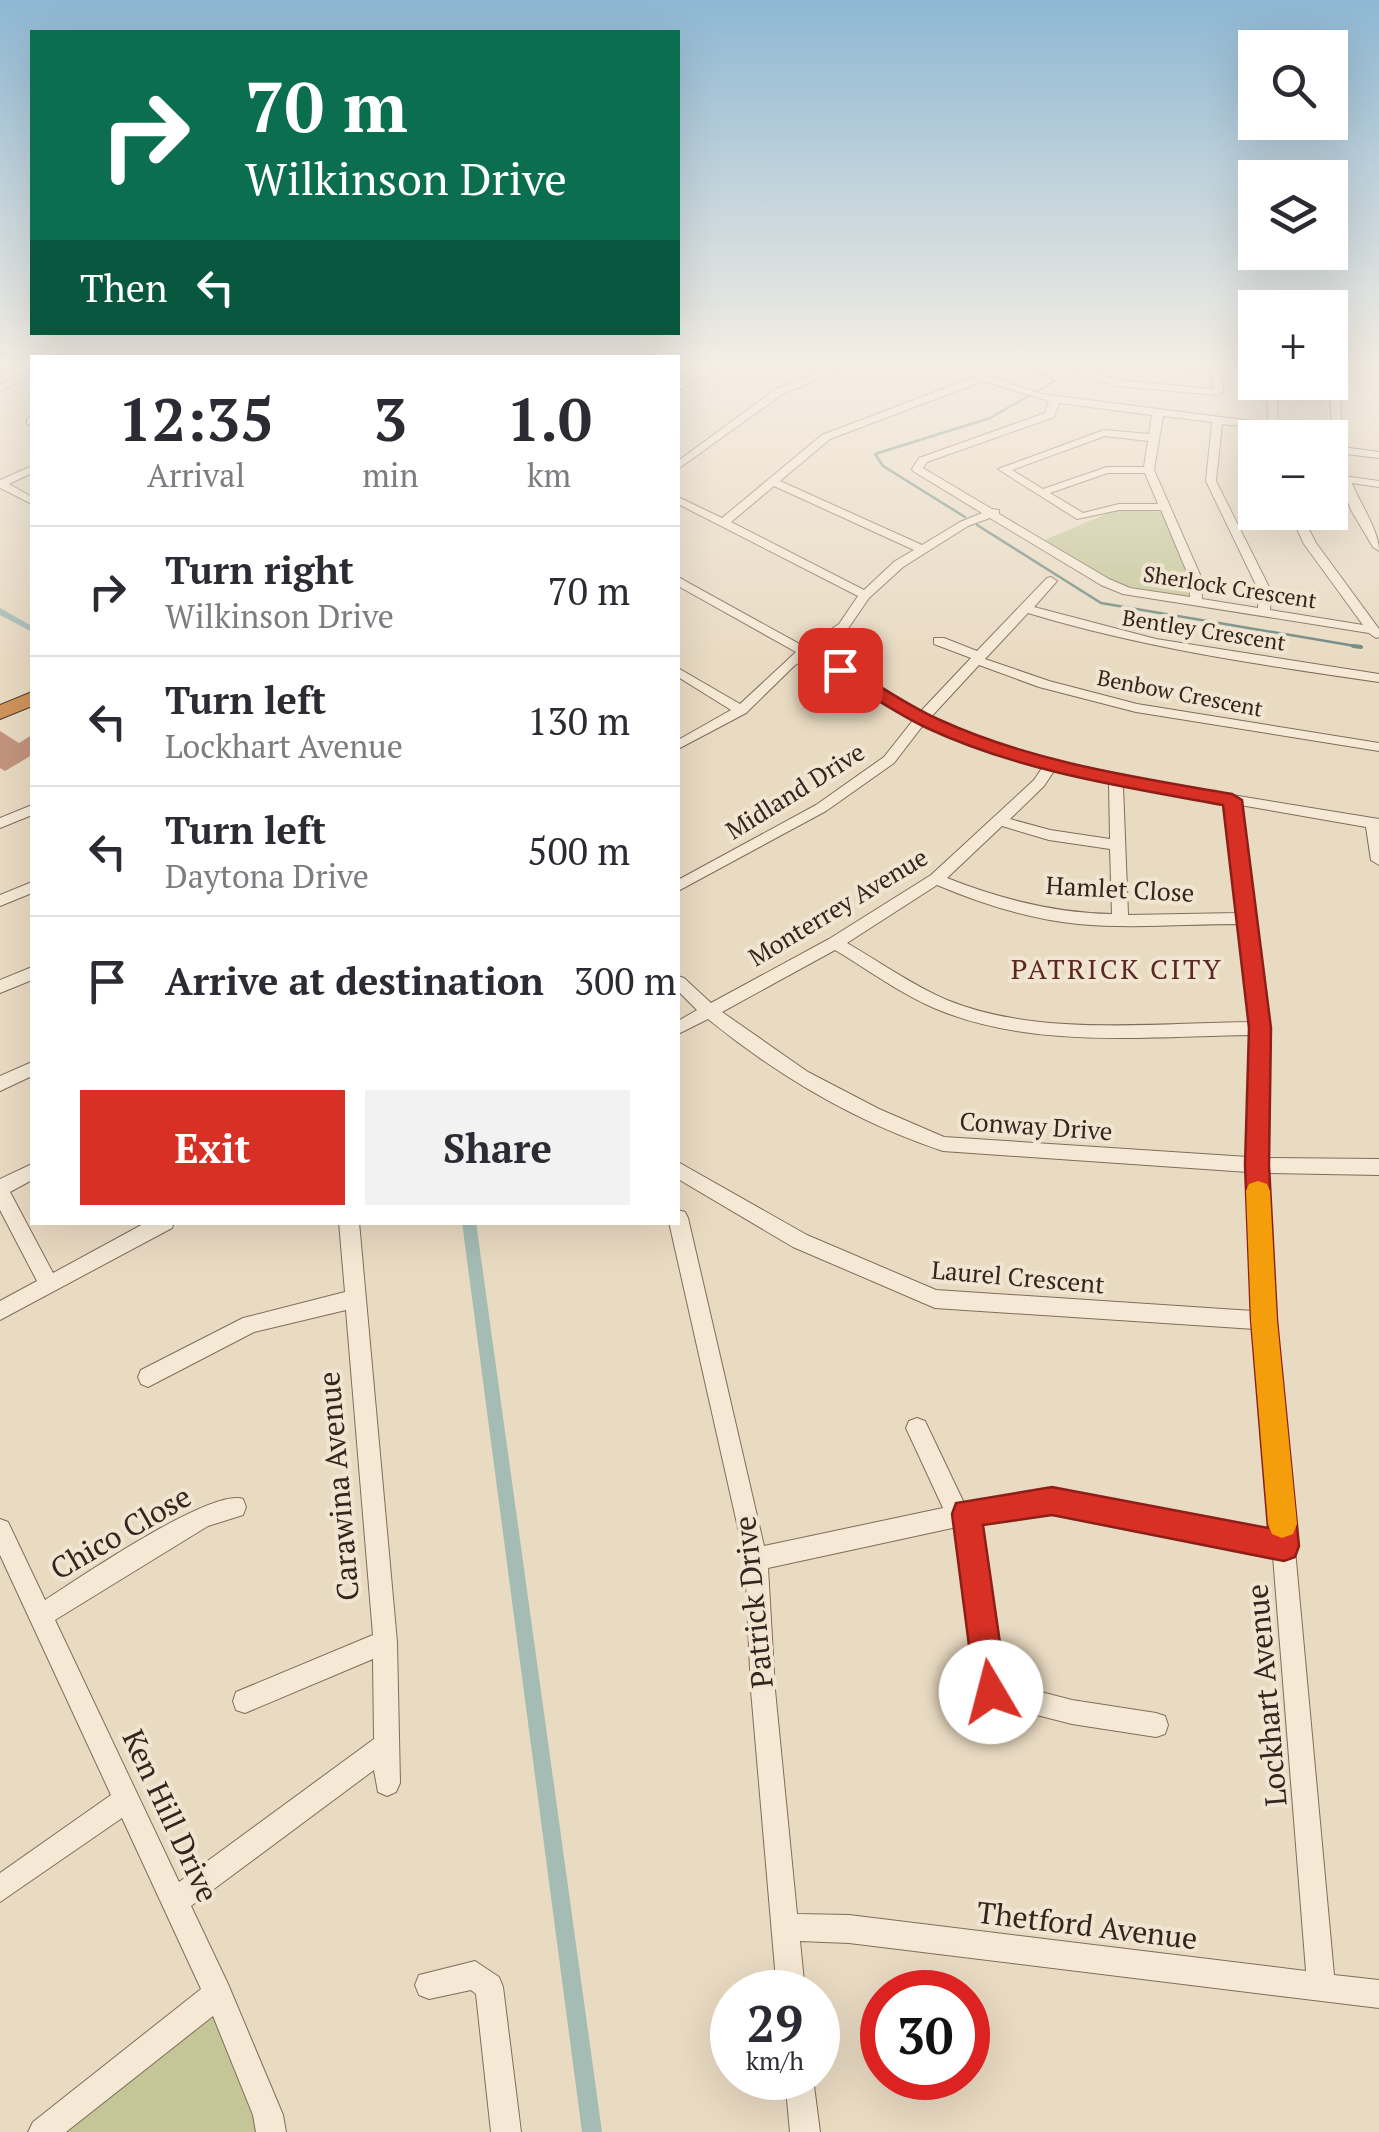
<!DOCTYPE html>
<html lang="en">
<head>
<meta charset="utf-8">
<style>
  body { margin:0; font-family:"PT Serif",serif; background:#f2f2f3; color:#2b2b33; height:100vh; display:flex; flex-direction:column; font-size:38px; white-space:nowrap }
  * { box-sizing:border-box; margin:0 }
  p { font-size:32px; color:#7c7c81 }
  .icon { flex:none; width:55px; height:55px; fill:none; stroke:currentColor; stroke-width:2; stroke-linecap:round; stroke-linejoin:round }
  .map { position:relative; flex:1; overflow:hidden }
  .panel { position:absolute; left:30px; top:355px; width:650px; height:870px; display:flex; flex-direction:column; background:#fff; border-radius:0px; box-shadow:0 10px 40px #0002 }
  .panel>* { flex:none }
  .guide { position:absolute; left:30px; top:30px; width:650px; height:305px; border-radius:0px; box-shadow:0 10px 40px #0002; background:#0b6e4f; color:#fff; overflow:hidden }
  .controls { position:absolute; left:1238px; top:30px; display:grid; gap:20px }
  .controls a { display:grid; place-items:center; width:110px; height:110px; border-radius:0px; background:#fff; box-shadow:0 10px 40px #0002; font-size:50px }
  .speed { position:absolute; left:710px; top:1970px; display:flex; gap:20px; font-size:50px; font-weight:700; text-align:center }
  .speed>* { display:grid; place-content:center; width:130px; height:130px; border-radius:50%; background:#fff; box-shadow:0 10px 40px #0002; line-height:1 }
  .speed small { font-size:25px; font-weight:400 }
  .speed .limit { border:15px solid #d22; background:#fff; color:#111 }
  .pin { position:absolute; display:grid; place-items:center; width:85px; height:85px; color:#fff; margin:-42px; border-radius:20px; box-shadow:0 5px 15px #0006 }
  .me { position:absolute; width:110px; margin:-55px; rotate:352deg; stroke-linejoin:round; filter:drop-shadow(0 0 8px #0008) }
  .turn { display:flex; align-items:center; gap:35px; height:210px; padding:0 50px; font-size:45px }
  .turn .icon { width:130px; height:130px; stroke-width:2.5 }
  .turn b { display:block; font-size:70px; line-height:85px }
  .then { display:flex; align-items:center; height:95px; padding:0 50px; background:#0003; gap:20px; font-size:38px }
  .eta { display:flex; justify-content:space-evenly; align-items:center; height:170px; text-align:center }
  .eta b { font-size:60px; font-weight:600; line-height:70px }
  .cta { display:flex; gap:20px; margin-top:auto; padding:20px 50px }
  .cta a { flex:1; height:115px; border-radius:0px; background:#d93025; color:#fff; font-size:40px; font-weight:600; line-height:115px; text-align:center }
  .cta a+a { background:#f2f2f3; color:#2b2b33 }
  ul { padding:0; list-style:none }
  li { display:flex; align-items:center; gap:30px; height:130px; padding:0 50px; border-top:2px solid #e1e1e2 }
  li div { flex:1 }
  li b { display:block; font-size:38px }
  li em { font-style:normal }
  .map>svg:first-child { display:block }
</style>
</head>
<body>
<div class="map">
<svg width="1379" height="2132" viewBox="0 0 1379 2132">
  <rect width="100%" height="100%" fill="#e9dac2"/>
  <path fill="#c4c698" d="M1150,510L1162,512L1193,586L1187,597L1115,584L1045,540L1113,511Z
    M212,2014L261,2132H66Z"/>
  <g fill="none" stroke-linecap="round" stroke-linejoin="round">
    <path stroke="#6c8980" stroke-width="2.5" d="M965,517L883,466L875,454L990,418L1055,381L1034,369
      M977,525L1101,603L1361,647"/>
    <path stroke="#6c8980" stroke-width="4" d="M1353,646L1361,647"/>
    <path fill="#a4bcb3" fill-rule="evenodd" d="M0,608L32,626V632L0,615Z
      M462,1222H476L602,2132H582Z"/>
  </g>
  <path fill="#c3947c" d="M0,731L19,743L32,735V755L5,771L0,768Z"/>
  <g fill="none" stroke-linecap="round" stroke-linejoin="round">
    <defs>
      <path id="minor" d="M703,369H715L678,391V384Z
        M831,369H845L784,393L678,469V461L776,389Z
        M954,369H968L1041,394L1268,423L1267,382H1277L1278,437L1268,438V429L1222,424L1216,481L1271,591L1270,610L1363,625L1304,544L1289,512H1300L1316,543L1379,629V637L1376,638L1369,633L1123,594L1101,585L990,518L968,526L903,567L869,598L847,630L814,652L921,711L971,658L934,644V638H944L977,651L1047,578L1051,577L1057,581L1034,607L1156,639L1379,674V682C1261,665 1143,648 1028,613L985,659L1049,681L1137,704L1379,743V751L1136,712L1039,687L979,665L931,717L997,744L1116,776L1379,819V865L1371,860L1366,827L1240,805L1269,1028L1266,1158L1379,1159V1175L1267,1173L1274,1321L1334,1975L1379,1980V2008L849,1943L800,1941L805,1992H777L751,1690L745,1559L669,1222H678V1210L685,1212L688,1218L764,1546L943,1508L906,1428L909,1421L917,1418L925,1421L964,1503L1052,1490L1271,1533L1255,1329L935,1308L793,1247L678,1179V1162L807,1235L936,1290L1253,1311L1248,1172L943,1151C858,1123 778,1076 708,1019L678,1034V1021L697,1010L678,991V976L684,978L711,1003L829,939L931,875L1034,780L1044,765L987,750L924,724L894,763L826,811L678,891V880L816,805L884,757L914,719L806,658L794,666L746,713L678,749V740L731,710L678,677V668L740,704L796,652L678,586V577L805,647L839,624L858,596L678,504V497L722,518L822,435L974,377ZM983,381L1049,401L1045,413L919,458L912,469L913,471L982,513L960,522L922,545L780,481L830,439ZM1059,403L1152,415L1149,434L1104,430L998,469L1077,519L1119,510H1161L1189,577L1190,597L1130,588L1109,579L999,514V510L992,509L923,468L927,462L1054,417ZM1163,416L1212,422L1206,481L1259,591L1258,608L1202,599L1201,577L1154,470ZM1105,436L1148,441L1144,467H1107L1043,489L1012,470ZM1108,473H1145L1158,504H1119L1083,513L1050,493ZM774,486L914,550L895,561L864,590L731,522ZM1056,768L1109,783L1110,839L1050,830L1010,819L1044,786ZM1123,786L1225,803L1238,913L1128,915ZM1002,826L1049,840L1110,849L1112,914C1054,913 1000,899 947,878ZM937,885C982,904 1029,919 1078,924C1131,929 1185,924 1239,924L1251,1022C1155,1023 1037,1037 947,1000C912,985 880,962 847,943ZM835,950C867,969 899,993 934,1008C1032,1050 1148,1036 1251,1035L1248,1157L944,1137L879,1109L808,1072L722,1012ZM1052,1512L1273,1556L1306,1971L849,1915L797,1914L775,1690L768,1568L957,1527L979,1692L982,1701L1072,1724L1156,1737L1165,1734L1168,1725L1165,1716L1156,1713L1072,1700L1002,1682L979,1522Z
        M1068,369H1082L1116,380L1213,389V376L1182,369L1221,372L1223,392L1218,395L1115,386Z
        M1330,369H1339L1342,444L1349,448L1379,452V458L1346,454L1333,447L1330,390L1282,382L1330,384Z
        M32,371V377L0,391V384Z
        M32,416V427L27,424V419Z
        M32,466V473L9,484L32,497V504L0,488V480Z
        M1330,474L1379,481V487L1352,483C1360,504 1379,530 1379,551L1373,547L1351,510L1341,482L1330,480Z
        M32,805V815L0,828V818Z
        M32,882V893L0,906V895Z
        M32,967V980L0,993V980Z
        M32,1062V1076L0,1091V1076Z
        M32,1164V1180L10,1192L53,1273L147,1222H174L172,1228L0,1320V1301L37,1281L0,1210V1179Z
        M339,1222H359L397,1642L400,1783L396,1792L387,1796L378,1792L374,1770L191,1906L228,1984L283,2115L286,2132H256L253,2115L213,2016L66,2132H28L33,2122L201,1989L122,1818L0,1902V1873L111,1795L0,1555V1519L8,1522L45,1600C78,1579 212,1487 243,1499L246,1507L243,1515L208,1526L55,1620L179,1882L374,1739L373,1659L245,1713L236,1710L233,1701L236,1692L373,1635L346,1310L254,1332L148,1387L141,1384L138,1377L141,1370L243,1318L345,1292Z
        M475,1961L499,1977L503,1987L521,2132H491L476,1994L471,1990L429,1999L419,1995L415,1985L419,1975Z
        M785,2078H813L820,2132H790Z"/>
      <path id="highway" d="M32,692V706L0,719V705Z"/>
    </defs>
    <use href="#minor" stroke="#816c5b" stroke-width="2"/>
    <use href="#highway" stroke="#4f3c2f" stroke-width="2"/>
    <use href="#minor" fill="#f5e9d5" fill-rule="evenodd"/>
    <use href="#highway" fill="#d1935b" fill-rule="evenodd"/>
  </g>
  <linearGradient id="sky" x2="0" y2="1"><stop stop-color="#8db7d3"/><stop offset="0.55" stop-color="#f5eee4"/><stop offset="1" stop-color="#f5eee4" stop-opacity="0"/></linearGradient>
  <rect width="1379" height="667" fill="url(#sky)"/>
  <path fill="#d93025" stroke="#8d1f18" stroke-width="2.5" d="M834,666H847C877,684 908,706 940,720C1032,762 1134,777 1232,794L1242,800L1271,1028L1269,1165L1277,1320L1299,1546L1295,1557L1284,1561L1052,1515L983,1525L1007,1692L1002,1703L991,1708L980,1703L975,1692L952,1514L956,1503L1052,1487L1268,1528L1251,1320L1245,1165L1249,1028L1223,805C1124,787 1019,771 927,728C895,713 865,691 834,674Z"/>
  <path fill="#f59e0b" d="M1258,1181L1267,1184L1270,1191L1277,1320L1297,1524L1293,1534L1282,1538L1272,1534L1268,1524L1251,1320L1246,1191L1249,1184Z"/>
  <g text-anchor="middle" stroke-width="8" stroke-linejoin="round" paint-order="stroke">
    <g font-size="22" fill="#32261e" stroke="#f1e5d1">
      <text transform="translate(1230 587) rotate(9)" y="8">Sherlock Crescent</text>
      <text transform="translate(1204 630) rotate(9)" y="8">Bentley Crescent</text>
      <text transform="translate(1180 693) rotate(11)" y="8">Benbow Crescent</text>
    </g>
    <g font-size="25" fill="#32261e" stroke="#f1e5d1">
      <text transform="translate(795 791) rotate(-32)" y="9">Midland Drive</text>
      <text transform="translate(1120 889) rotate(3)" y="9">Hamlet Close</text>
      <text transform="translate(838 907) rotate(-31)" y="9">Monterrey Avenue</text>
      <text transform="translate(1036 1126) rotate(4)" y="9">Conway Drive</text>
      <text transform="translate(1018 1277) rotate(5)" y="9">Laurel Crescent</text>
    </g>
    <g font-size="28" letter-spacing="2.5" fill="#5b2922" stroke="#f1e5d1">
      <text x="1117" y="979">PATRICK CITY</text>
    </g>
    <g font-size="30" fill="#32261e" stroke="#f1e5d1">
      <text transform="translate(339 1486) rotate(-95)" y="10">Carawina Avenue</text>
      <text transform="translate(121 1533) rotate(-30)" y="10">Chico Close</text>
      <text transform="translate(754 1602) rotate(-96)" y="10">Patrick Drive</text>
      <text transform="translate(1267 1695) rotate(-95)" y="10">Lockhart Avenue</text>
      <text transform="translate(170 1816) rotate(65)" y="10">Ken Hill Drive</text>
      <text transform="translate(1087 1926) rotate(7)" y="10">Thetford Avenue</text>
    </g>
  </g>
</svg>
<div class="controls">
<a><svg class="icon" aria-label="search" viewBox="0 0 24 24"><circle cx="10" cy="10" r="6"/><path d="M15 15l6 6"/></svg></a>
<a><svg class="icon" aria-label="layers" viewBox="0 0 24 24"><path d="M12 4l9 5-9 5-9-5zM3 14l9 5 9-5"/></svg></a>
<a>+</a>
<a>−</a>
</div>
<div class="speed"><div>29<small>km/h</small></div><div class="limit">30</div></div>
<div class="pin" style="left:840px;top:670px;background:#d93025"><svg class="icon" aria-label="arrive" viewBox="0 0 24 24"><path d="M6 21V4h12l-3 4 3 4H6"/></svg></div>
<svg class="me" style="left:991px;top:1692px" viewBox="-20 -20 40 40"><circle r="19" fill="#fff"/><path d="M0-13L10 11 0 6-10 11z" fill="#d93025"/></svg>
<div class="guide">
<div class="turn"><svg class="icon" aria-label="right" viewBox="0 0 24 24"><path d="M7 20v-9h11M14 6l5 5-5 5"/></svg><div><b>70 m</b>Wilkinson Drive</div></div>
<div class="then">Then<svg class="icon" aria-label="left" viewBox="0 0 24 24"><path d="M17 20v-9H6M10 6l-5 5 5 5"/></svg></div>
</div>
<section class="panel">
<div class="eta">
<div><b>12:35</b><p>Arrival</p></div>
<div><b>3</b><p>min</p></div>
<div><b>1.0</b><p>km</p></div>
</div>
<ul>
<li><svg class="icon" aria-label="right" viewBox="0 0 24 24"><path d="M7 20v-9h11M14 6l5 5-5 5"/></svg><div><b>Turn right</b><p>Wilkinson Drive</p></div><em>70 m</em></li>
<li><svg class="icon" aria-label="left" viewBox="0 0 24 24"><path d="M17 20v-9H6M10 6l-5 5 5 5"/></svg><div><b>Turn left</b><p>Lockhart Avenue</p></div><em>130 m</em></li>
<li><svg class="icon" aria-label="left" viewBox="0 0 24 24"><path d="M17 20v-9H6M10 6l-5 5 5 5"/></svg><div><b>Turn left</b><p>Daytona Drive</p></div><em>500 m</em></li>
<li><svg class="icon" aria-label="arrive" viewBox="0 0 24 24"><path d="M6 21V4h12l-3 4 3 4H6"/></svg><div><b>Arrive at destination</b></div><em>300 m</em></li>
</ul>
<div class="cta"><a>Exit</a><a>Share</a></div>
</section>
</div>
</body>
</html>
